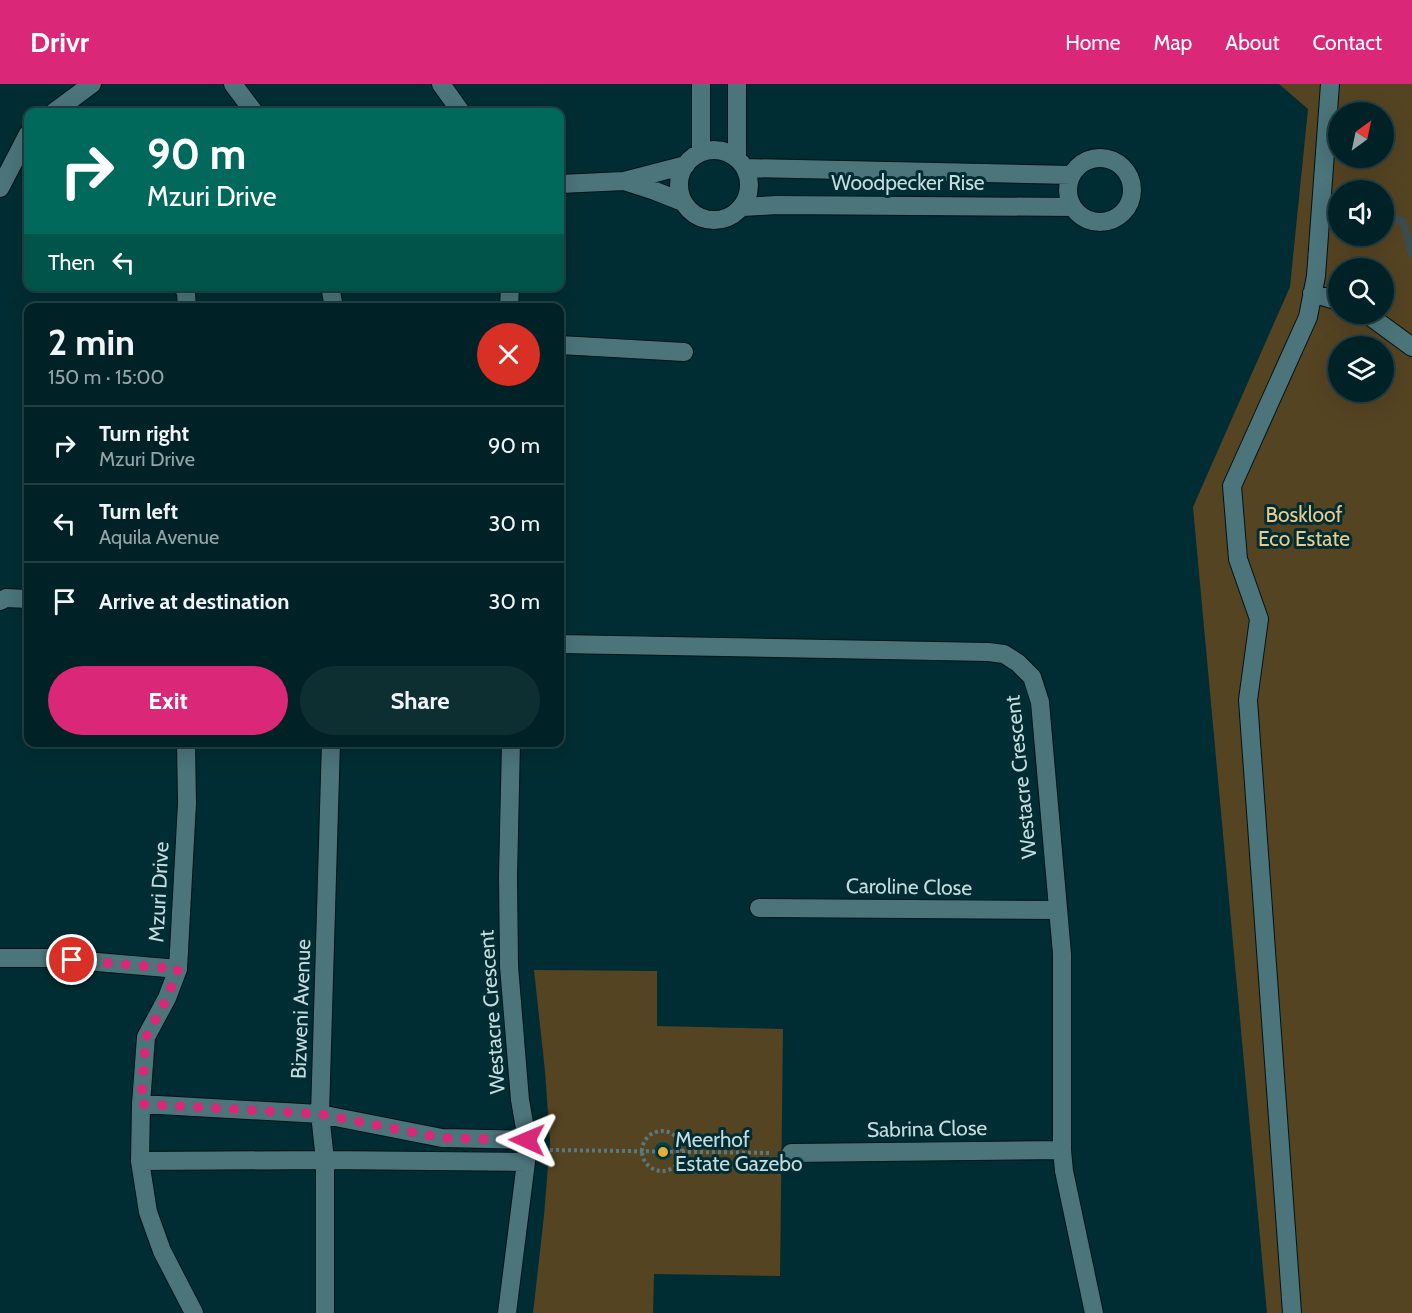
<!DOCTYPE html>
<html lang="en">
<head>
<meta charset="utf-8">
<style>
  body { margin:0; font-family:Cabin,sans-serif; background:#0e2f32; color:#f1f3f6; height:100vh; display:flex; flex-direction:column; font-size:22px; white-space:nowrap }
  * { box-sizing:border-box; margin:0 }
  p { font-size:20px; color:#95a4a7 }
  .icon { flex:none; width:33px; height:33px; fill:none; stroke:currentColor; stroke-width:2; stroke-linecap:round; stroke-linejoin:round }
  .map { position:relative; flex:1; overflow:hidden }
  .panel { position:absolute; left:24px; top:219px; width:540px; height:444px; display:flex; flex-direction:column; background:#002226; border-radius:12px; box-shadow:0 6px 24px #0002,0 0 0 2px #223f43 }
  .panel>* { flex:none }
  .hud { position:absolute; left:24px; top:24px; width:540px; height:183px; border-radius:12px; box-shadow:0 6px 24px #0002,0 0 0 2px #223f43; background:#00695c; color:#fff; overflow:hidden }
  .needle { width:39px; rotate:33deg }
  .controls { position:absolute; left:1328px; top:18px; display:grid; gap:12px }
  .controls a { display:grid; place-items:center; width:66px; height:66px; border-radius:50%; background:#002226; box-shadow:0 6px 24px #0002,0 0 0 2px #223f43; font-size:30px }
  .pin { position:absolute; display:grid; place-items:center; width:51px; height:51px; color:#fff; margin:-26px; border:3px solid #fff; border-radius:50%; box-shadow:0 2px 6px #0007 }
  .me { position:absolute; width:66px; margin:-33px; rotate:271deg; stroke-linejoin:round; filter:drop-shadow(0 0 4px #0008) }
  .turn { display:flex; align-items:center; gap:21px; height:126px; padding:0 24px; font-size:27px }
  .turn .icon { width:78px; height:78px; stroke-width:2.5 }
  .turn b { display:block; font-size:42px; line-height:51px }
  .then { display:flex; align-items:center; height:57px; padding:0 24px; background:#0003; gap:12px; font-size:22px }
  .round { display:grid; place-items:center; flex:none; width:63px; height:63px; border-radius:32px; background:#0e2f32 }
  .summary { display:flex; align-items:center; justify-content:space-between; height:102px; padding:0 24px }
  h1 { font-size:36px; font-weight:800; line-height:45px }
  .primary-button { display:flex; gap:12px; margin-top:auto; padding:12px 24px }
  .primary-button a { flex:1; height:69px; border-radius:36px; background:#db2777; color:#fff; font-size:24px; font-weight:800; line-height:69px; text-align:center }
  .primary-button a+a { background:#0e2f32; color:#f1f3f6 }
  ul { padding:0; list-style:none }
  li { display:flex; align-items:center; gap:18px; height:78px; padding:0 24px; border-top:2px solid #223f43 }
  li div { flex:1 }
  li b { display:block; font-size:22px }
  li em { font-style:normal }
  header { display:flex; align-items:center; gap:36px; box-sizing:border-box; height:84px; padding:0 30px; background:#db2777; color:#fff }
  header strong { font-size:28px }
  nav { display:flex; gap:33px; margin-inline-start:auto; font-size:21px }
  .map>svg:first-child { display:block }
</style>
</head>
<body>
<header>
<strong>Drivr</strong>
<nav><a>Home</a><a>Map</a><a>About</a><a>Contact</a></nav>
</header>
<div class="map">
<svg width="1412" height="1229" viewBox="0 0 1412 1229">
  <rect width="100%" height="100%" fill="#002d33"/>
  <path fill="#542" fill-rule="evenodd" d="M1279,0H1412V1229H1267L1193,423L1290,203L1308,25ZM1338,28H1383V74H1338ZM1338,106H1383V152H1338ZM1338,184H1383V230H1338ZM1338,262H1383V308H1338Z
    M534,886L657,887V942L783,945L780,1192L654,1190L653,1229H533L544,1132L550,1057L545,987Z"/>
  <g fill="none" stroke-linecap="round" stroke-linejoin="round">
    <path stroke="#3c4d50" stroke-width="8" d="M1383,129L1403,138L1412,169"/>
  </g>
  <path fill="#00454e" d="M654 1067a9 9 0 1 1 18 0a9 9 0 1 1-18 0Z"/>
  <g fill="none" stroke-linecap="round" stroke-linejoin="round">
    <defs>
      <path id="minor" d="M233,0L254,28
        M441,0L461,28
        M701,0V68
        M737,0V73
        M54,28L92,0
        M679 101a35 35 0 1 1 70 0a35 35 0 1 1-70 0Z
        M1068 106a32 32 0 1 1 64 0a32 32 0 1 1-64 0Z
        M745,84L1071,91
        M624,97L655,107L683,118
        M560,100L624,97L686,81
        M0,104L28,50
        M743,123L777,121L1073,123
        M183,202L186,209L187,224
        M330,202L334,224
        M1312,209L1338,217
        M509,224L510,202
        M1367,230L1412,263
        M560,261L684,268
        M0,517L6,514L28,515
        M560,560L988,568L1004,570L1018,579L1032,593L1040,618L1062,870V1066L1064,1087L1094,1229
        M186,658L187,719L178,885L167,914L146,953L141,1020L140,1077L148,1128L162,1167L194,1229
        M759,824L1058,826
        M0,874H51L178,885
        M141,1020L320,1030L442,1054L527,1056
        M791,1069L1062,1066
        M140,1077L325,1076L526,1078
        M325,1229V1076L320,1030L331,658
        M507,1229L526,1078L527,1056L520,1016L509,882L508,793L511,658
        M1292,1229L1248,616L1259,535L1238,475L1232,402L1308,233L1316,192L1330,0"/>
    </defs>
    <use href="#minor" stroke="#001316" stroke-width="20"/>
    <path stroke="#577a7f" stroke-width="4" stroke-dasharray="3 3" stroke-linecap="butt" d="M642 1067a20 20 0 1 1 40 0a20 20 0 1 1-40 0Z
      M550,1066L770,1069"/>
    <use href="#minor" stroke="#4b747b" stroke-width="18"/>
  </g>
  <g fill="none" stroke-linecap="round" stroke-linejoin="round">
    <path stroke="#db2777" stroke-width="10" stroke-dasharray="0 18" d="M72,876L178,885L167,914L146,953L141,1020L320,1030L442,1054L527,1056"/>
  </g>
  <circle fill="#e5ad35" stroke="#002d33" stroke-width="2" cx="663" cy="1068" r="6"/>
  <g text-anchor="middle" stroke-width="6" stroke-linejoin="round" paint-order="stroke">
    <g font-size="21" fill="#c5dbde" stroke="#002d33">
      <text x="908" y="106">Woodpecker Rise</text>
      <text transform="translate(1021 693) rotate(-96)" y="7">Westacre Crescent</text>
      <text transform="translate(909 803) rotate(1)" y="7">Caroline Close</text>
      <text transform="translate(159 808) rotate(-87)" y="7">Mzuri Drive</text>
      <text transform="translate(301 925) rotate(-88)" y="7">Bizweni Avenue</text>
      <text transform="translate(492 928) rotate(-94)" y="7">Westacre Crescent</text>
      <text transform="translate(927 1045) rotate(-1)" y="7">Sabrina Close</text>
    </g>
    <g font-size="21" fill="#edca89" stroke="#002d33">
      <text x="1304" y="438">Boskloof<tspan x="1304" dy="24">Eco Estate</tspan></text>
    </g>
    <g font-size="21" fill="#c5dbde" stroke="#002d33" text-anchor="start">
      <text x="675" y="1063">Meerhof<tspan x="675" dy="24">Estate Gazebo</tspan></text>
    </g>
  </g>
</svg>
<div class="controls">
<a><svg class="needle" viewBox="-14 -14 28 28"><path d="M0-13l5 13h-10z" fill="#e53935"/><path d="M0 13l5-13h-10z" fill="#95a4a7"/></svg></a>
<a><svg class="icon" aria-label="sound" viewBox="0 0 24 24"><path d="M4 9h4l5-4v14l-5-4H4zM17 9q2 3 0 6"/></svg></a>
<a><svg class="icon" aria-label="search" viewBox="0 0 24 24"><circle cx="10" cy="10" r="6"/><path d="M15 15l6 6"/></svg></a>
<a><svg class="icon" aria-label="layers" viewBox="0 0 24 24"><path d="M12 4l9 5-9 5-9-5zM3 14l9 5 9-5"/></svg></a>
</div>
<div class="pin" style="left:72px;top:876px;background:#d93025"><svg class="icon" aria-label="arrive" viewBox="0 0 24 24"><path d="M6 21V4h12l-3 4 3 4H6"/></svg></div>
<svg class="me" style="left:527px;top:1056px" viewBox="-20 -20 40 40"><path d="M0-17L14 15 0 8-14 15z" fill="#db2777" stroke="#fff" stroke-width="4"/></svg>
<div class="hud">
<div class="turn"><svg class="icon" aria-label="right" viewBox="0 0 24 24"><path d="M7 20v-9h11M14 6l5 5-5 5"/></svg><div><b>90 m</b>Mzuri Drive</div></div>
<div class="then">Then<svg class="icon" aria-label="left" viewBox="0 0 24 24"><path d="M17 20v-9H6M10 6l-5 5 5 5"/></svg></div>
</div>
<section class="panel">
<div class="summary"><div><h1>2 min</h1><p>150 m · 15:00</p></div><a class="round" style="background:#d93025;color:#fff"><svg class="icon" aria-label="close" viewBox="0 0 24 24"><path d="M6 6l12 12M18 6L6 18"/></svg></a></div>
<ul>
<li><svg class="icon" aria-label="right" viewBox="0 0 24 24"><path d="M7 20v-9h11M14 6l5 5-5 5"/></svg><div><b>Turn right</b><p>Mzuri Drive</p></div><em>90 m</em></li>
<li><svg class="icon" aria-label="left" viewBox="0 0 24 24"><path d="M17 20v-9H6M10 6l-5 5 5 5"/></svg><div><b>Turn left</b><p>Aquila Avenue</p></div><em>30 m</em></li>
<li><svg class="icon" aria-label="arrive" viewBox="0 0 24 24"><path d="M6 21V4h12l-3 4 3 4H6"/></svg><div><b>Arrive at destination</b></div><em>30 m</em></li>
</ul>
<div class="primary-button"><a>Exit</a><a>Share</a></div>
</section>
</div>
</body>
</html>
